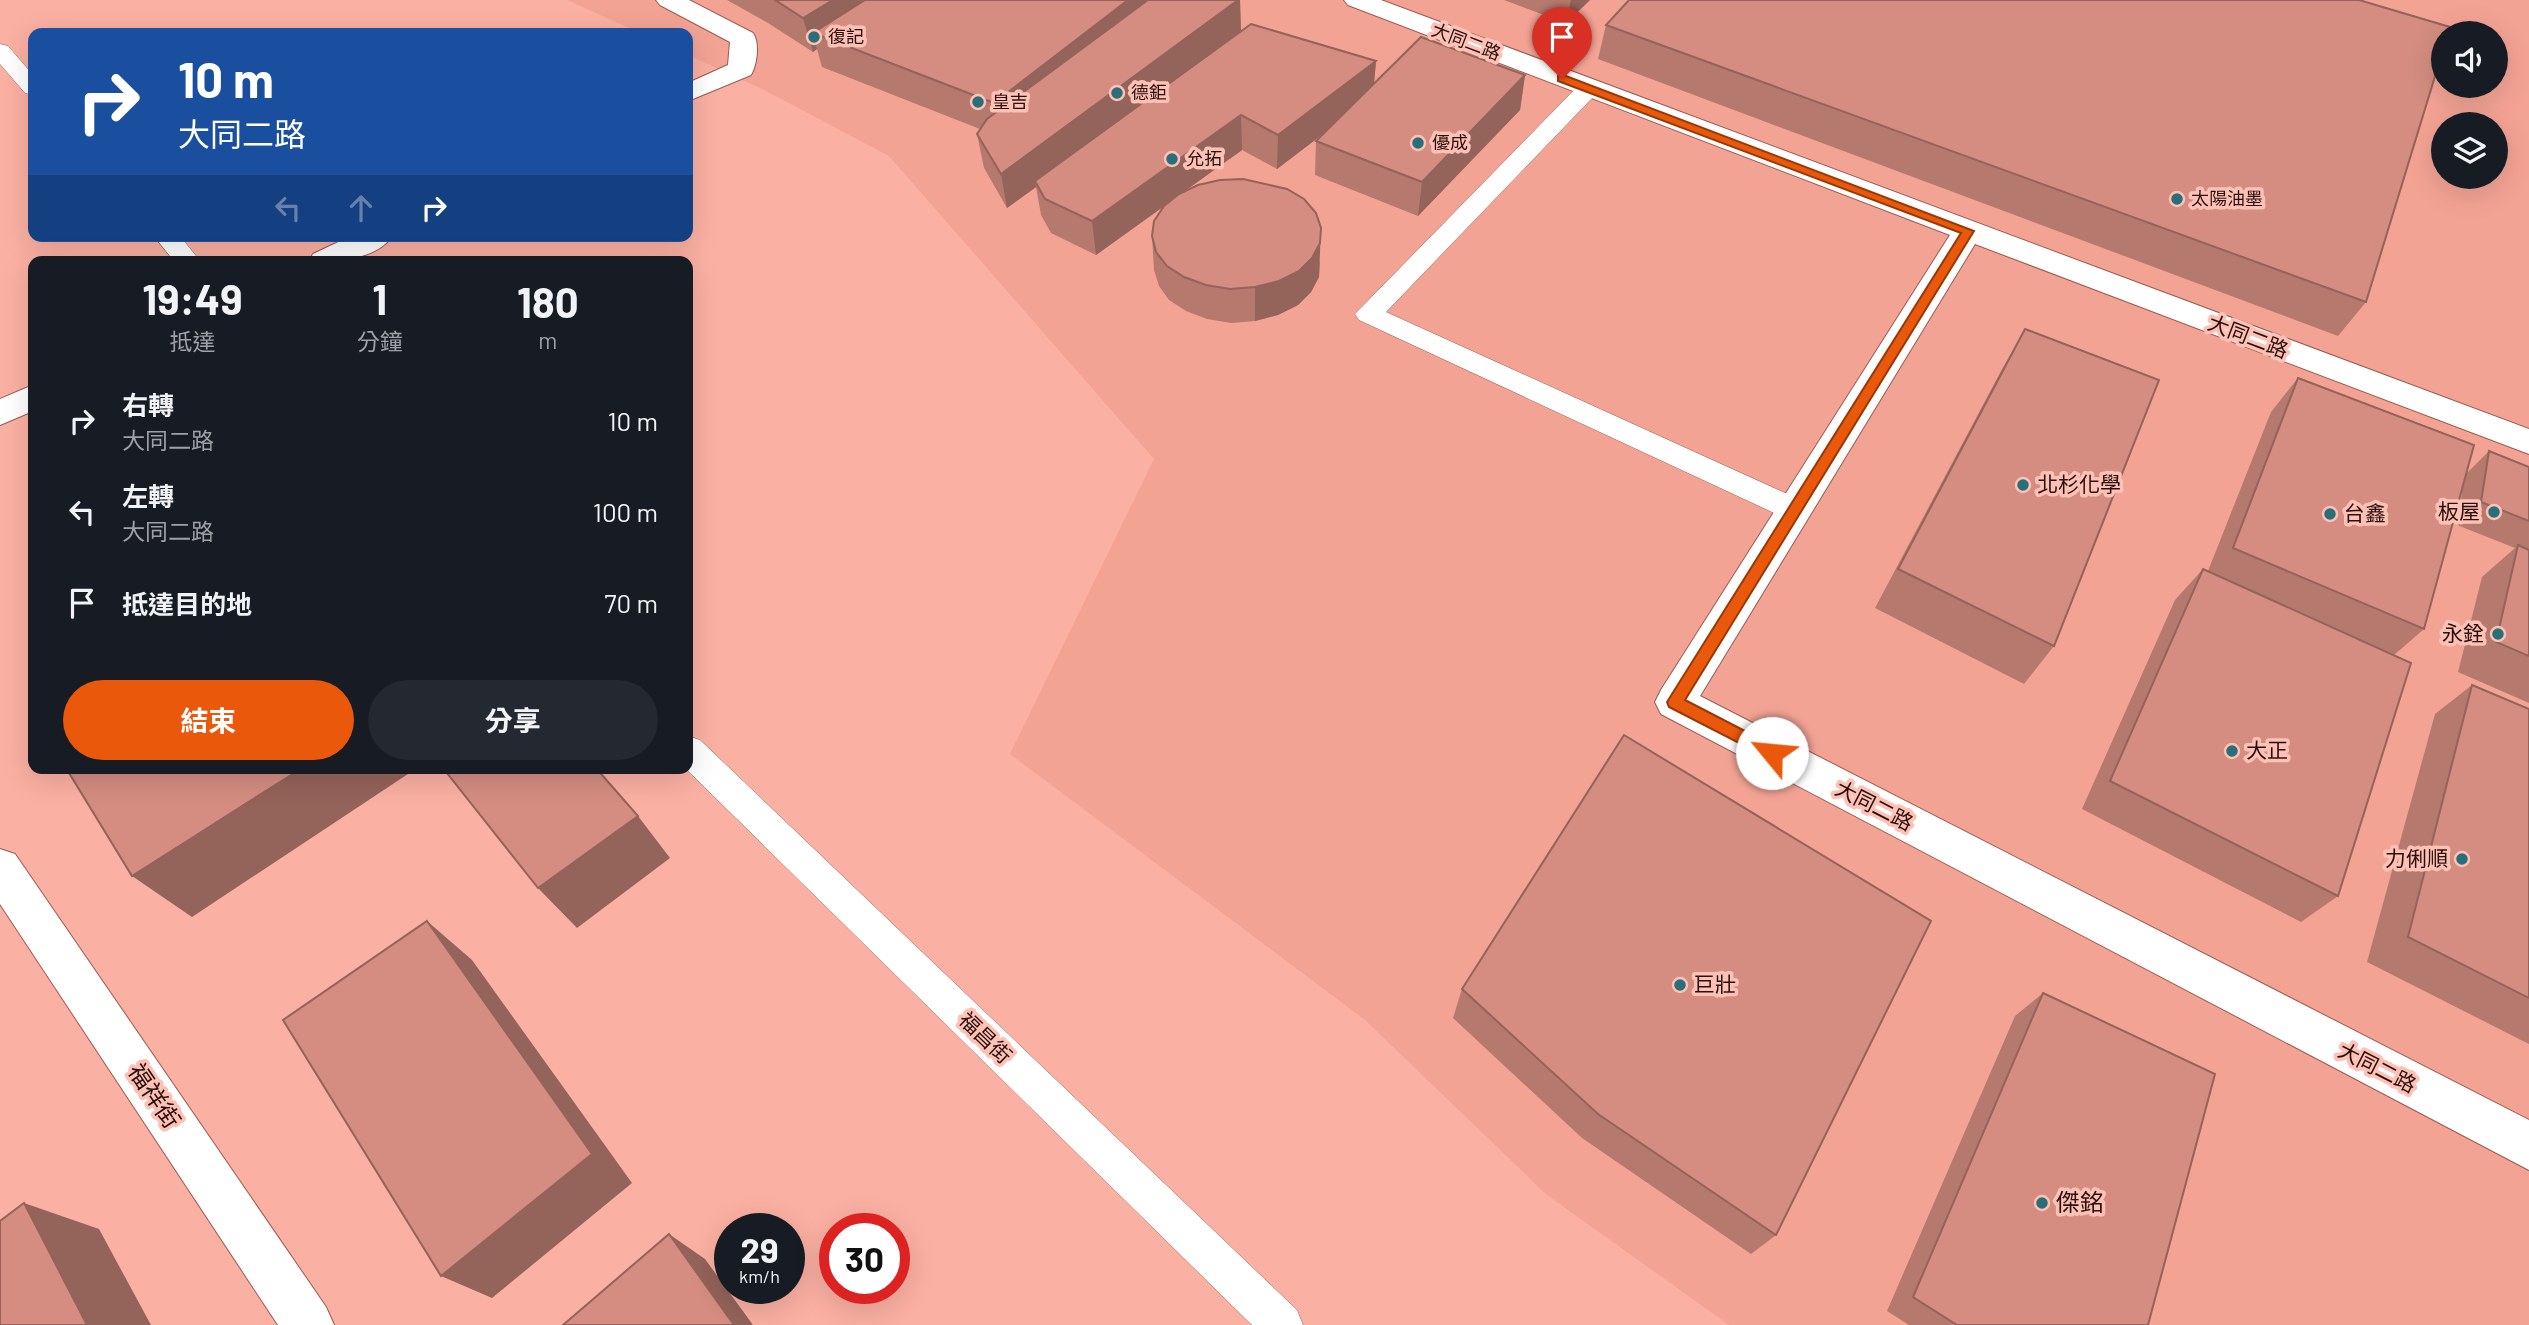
<!DOCTYPE html>
<html lang="zh-TW">
<head>
<meta charset="utf-8">
<style>
  body { margin:0; font-family:Barlow,"Noto Sans TC",sans-serif; background:#242831; color:#f1f3f6; height:100vh; display:flex; flex-direction:column; font-size:26px; white-space:nowrap }
  * { box-sizing:border-box; margin:0 }
  p { font-size:23px; color:#9ea1a6 }
  .icon { flex:none; width:38px; height:38px; fill:none; stroke:currentColor; stroke-width:2; stroke-linecap:round; stroke-linejoin:round }
  .map { position:relative; flex:1; overflow:hidden }
  .details { position:absolute; left:28px; top:256px; width:665px; height:518px; display:flex; flex-direction:column; background:#171b24; border-radius:14px; box-shadow:0 7px 28px #0002 }
  .details>* { flex:none }
  .guide { position:absolute; left:28px; top:28px; width:665px; height:214px; border-radius:14px; box-shadow:0 7px 28px #0002; background:#1a4fa0; color:#fff; overflow:hidden }
  .buttons { position:absolute; left:2431px; top:21px; display:grid; gap:14px }
  .buttons a { display:grid; place-items:center; width:77px; height:77px; border-radius:50%; background:#171b24; box-shadow:0 7px 28px #0002; font-size:35px }
  .speed { position:absolute; left:714px; top:1213px; display:flex; gap:14px; font-size:35px; font-weight:700; text-align:center }
  .speed>* { display:grid; place-content:center; width:91px; height:91px; border-radius:50%; background:#171b24; box-shadow:0 7px 28px #0002; line-height:1 }
  .speed small { font-size:18px; font-weight:400 }
  .speed .limit { border:10px solid #d22; background:#fff; color:#111 }
  .pin { position:absolute; display:grid; place-items:center; width:60px; height:60px; color:#fff; margin:-72px -30px; border-radius:50% 50% 50% 0; rotate:-45deg; box-shadow:0 0 7px #0007 }
  .pin .icon { rotate:45deg }
  .me { position:absolute; width:77px; margin:-38px; rotate:298deg; stroke-linejoin:round; filter:drop-shadow(0 0 5px #0008) }
  .turn { display:flex; align-items:center; gap:24px; height:147px; padding:0 35px; font-size:32px }
  .turn .icon { width:91px; height:91px; stroke-width:2.5 }
  .turn b { display:block; font-size:49px; line-height:60px }
  .lanes { display:flex; align-items:center; height:66px; padding:0 35px; background:#0003; justify-content:center; gap:35px; direction:ltr }
  .lanes .off { opacity:.35 }
  .eta { display:flex; justify-content:space-evenly; align-items:center; height:119px; text-align:center }
  .eta b { font-size:42px; font-weight:700; line-height:49px }
  .primary-button { display:flex; gap:14px; margin-top:auto; padding:14px 35px }
  .primary-button a { flex:1; height:80px; border-radius:42px; background:#ea580c; color:#fff; font-size:28px; font-weight:700; line-height:80px; text-align:center }
  .primary-button a+a { background:#242831; color:#f1f3f6 }
  ul { padding:0; list-style:none }
  li { display:flex; align-items:center; gap:21px; height:91px; padding:0 35px }
  li div { flex:1 }
  li b { display:block; font-size:26px }
  li em { font-style:normal }
  .map>svg:first-child { display:block }
</style>
</head>
<body>
<div class="map">
<svg width="2529" height="1325" viewBox="0 0 2529 1325">
  <rect width="100%" height="100%" fill="#fab0a2"/>
  <path fill="#f3a394" fill-rule="evenodd" d="M567,0H2529V1325H1729L1547,1195L1365,1020L1010,754L1154,459L889,156L764,90L688,55V33H640ZM2443,33H2496V86H2443ZM2443,124H2496V177H2443Z"/>
  <g fill="none" stroke-linecap="round" stroke-linejoin="round">
    <defs>
      <path id="service" d="M0,44L8,46L33,75V95L25,93L0,64Z
        M1588,82L1596,84L1599,89L1596,94L1386,312L1805,502L1810,510L1805,518L1795,521L1785,518L1359,320L1355,314L1580,84Z
        M154,236H180L200,261H174Z
        M688,736L700,740L1297,1310L1303,1325H1252L685,768H688Z"/>
      <path id="minor" d="M1344,0H1381L2529,429V454L1975,244L1700,696L2529,1120V1170L1661,714L1655,702L1661,690L1950,235L1348,5Z
        M0,849L15,854L326,1307L334,1325H278L0,904Z"/>
      <path id="tertiary" d="M656,0H689L753,33C760,43 757,65 751,75L688,101V83L728,65L730,42L660,5Z
        M351,236H392C376,261 335,261 309,261L313,254Z
        M33,385V411L0,425V399Z"/>
    </defs>
    <use href="#service" stroke="#9c5a4f" stroke-width="1"/>
    <use href="#minor" stroke="#9c5a4f" stroke-width="2"/>
    <use href="#tertiary" stroke="#9c5a4f" stroke-width="2"/>
    <use href="#service" fill="#fff" fill-rule="evenodd"/>
    <use href="#minor" fill="#fff" fill-rule="evenodd"/>
    <use href="#tertiary" fill="#fff" fill-rule="evenodd"/>
  </g>
  <path fill="#b6796e" d="M727,0H1240L1241,32L1376,61L1374,83L1525,75L1520,110L1418,216L1315,175L1316,141L1324,133L1277,169L1242,150L1183,192L1320,262L1319,277L1311,292L1298,305L1278,315L1255,321L1231,323L1207,319L1186,311L1169,300L1159,286L1154,270L1152,236L1163,207L1096,255L1051,233L1041,215L1036,187L1007,208L984,168L977,134L980,129L822,67L817,49L813,52L768,23Z
    M1504,0H1590L1566,23Z
    M1606,25L2366,302L2338,336L1598,59Z
    M2025,329L2054,646L2024,684L1875,608L2001,371Z
    M2298,378L2467,473L2489,451L2529,467V703L2458,672L2482,577L2515,548L2457,525L2463,486L2424,629L2394,655L2338,896L2301,922L2082,809L2175,600L2203,569L2208,571L2271,412Z
    M2472,685L2529,709V1044L2367,962L2435,714Z
    M1462,989L1776,1235L1751,1254L1582,1138L1453,1018Z
    M2043,993L2148,1325H1909L1887,1311L2015,1016Z"/>
  <path fill="#94635a" d="M833,0H896L813,33L817,49L813,52L803,18Z
    M1128,0H1175L1000,137L994,103Z
    M1238,0H1240L1241,33L1035,181L1036,187L1007,208L1001,174Z
    M1571,0H1590L1566,23Z
    M1376,61L1373,96L1277,169L1278,135Z
    M1525,75L1520,110L1418,216L1422,182Z
    M1241,115L1242,150L1096,255L1092,221Z
    M1321,228L1319,277L1311,292L1298,305L1278,315L1255,321V287Z
    M302,768H417L192,917L132,876Z
    M638,816L670,858L577,928L538,888Z
    M427,921L472,960L632,1183L492,1298L441,1276Z
    M24,1203L99,1229L151,1325H87Z
    M669,1234L705,1259L753,1325H734Z"/>
  <path fill="#d48d80" stroke="#94635a" stroke-width="2" d="M775,0H833L803,18Z
    M865,0H1128L994,103L813,33Z
    M1148,0H1238L1001,174L977,134L987,119Z
    M1629,0H2359L2450,27L2448,33H2443V50L2366,302L1606,25Z
    M1251,24L1376,61L1278,135L1241,115L1092,221L1045,199L1035,181Z
    M1421,37L1525,75L1422,182L1316,141Z
    M1243,179L1287,189L1304,199L1316,213L1321,228L1320,243L1312,258L1299,271L1279,281L1255,287L1230,289L1206,285L1184,277L1167,266L1156,252L1152,236L1154,221L1164,206L1179,194L1198,185L1220,180Z
    M2025,329L2159,380L2054,646L1898,569Z
    M2298,378L2474,445L2424,629L2233,548Z
    M2489,451L2529,467V521L2481,502Z
    M2518,545L2529,550V656L2496,642Z
    M2203,569L2411,663L2338,896L2110,781Z
    M2472,685L2529,709V998L2408,937Z
    M1624,735L1931,921L1776,1235L1598,1114L1462,989Z
    M66,768H302L132,876Z
    M443,768H596L638,816L538,888Z
    M427,921L592,1154L441,1276L283,1020Z
    M2043,993L2215,1074L2148,1325H1957L1913,1297Z
    M24,1203L87,1325H0V1221Z
    M669,1234L734,1325H563Z"/>
  <path fill="#ea580c" stroke="#983908" stroke-width="2" d="M1558,76H1566L1974,231L1685,700L1778,748L1781,753L1778,758L1772,760L1669,707L1667,702L1961,233L1558,81Z"/>
  <g fill="#276f7b" stroke="#fdc1b6" stroke-width="2.5">
    <circle cx="814" cy="37" r="7"/>
    <circle cx="1117" cy="93" r="7"/>
    <circle cx="978" cy="102" r="7"/>
    <circle cx="1418" cy="143" r="7"/>
    <circle cx="1172" cy="159" r="7"/>
    <circle cx="2177" cy="199" r="7"/>
    <circle cx="2023" cy="485" r="7"/>
    <circle cx="2494" cy="512" r="7"/>
    <circle cx="2330" cy="514" r="7"/>
    <circle cx="2498" cy="634" r="7"/>
    <circle cx="2232" cy="751" r="7"/>
    <circle cx="2462" cy="859" r="7"/>
    <circle cx="1680" cy="985" r="7"/>
    <circle cx="2042" cy="1203" r="7"/>
  </g>
  <g text-anchor="middle" stroke-width="7" stroke-linejoin="round" paint-order="stroke">
    <g font-size="18" fill="#2a100b" stroke="#fdc1b6" text-anchor="start">
      <text x="828" y="43">復記</text>
      <text x="1131" y="99">德鉅</text>
      <text x="992" y="108">皇吉</text>
      <text x="1432" y="149">優成</text>
      <text x="1186" y="165">允拓</text>
      <text x="2191" y="205">太陽油墨</text>
    </g>
    <g font-size="18" fill="#2a100b" stroke="#fdc1b6">
      <text transform="translate(1466 42) rotate(21)" y="6">大同二路</text>
    </g>
    <g font-size="21" fill="#2a100b" stroke="#fdc1b6">
      <text transform="translate(2248 337) rotate(21)" y="7">大同二路</text>
      <text transform="translate(1874 806) rotate(27)" y="7">大同二路</text>
      <text transform="translate(985 1038) rotate(44)" y="7">福昌街</text>
      <text transform="translate(2377 1068) rotate(27)" y="7">大同二路</text>
    </g>
    <g font-size="21" fill="#2a100b" stroke="#fdc1b6" text-anchor="start">
      <text x="2037" y="492">北杉化學</text>
      <text x="2480" y="519" text-anchor="end">板屋</text>
      <text x="2344" y="521">台鑫</text>
      <text x="2484" y="641" text-anchor="end">永銓</text>
      <text x="2246" y="758">大正</text>
      <text x="2448" y="866" text-anchor="end">力俐順</text>
      <text x="1694" y="992">巨壯</text>
    </g>
    <g font-size="24" fill="#2a100b" stroke="#fdc1b6">
      <text transform="translate(154 1096) rotate(56)" y="8">福祥街</text>
    </g>
    <g font-size="24" fill="#2a100b" stroke="#fdc1b6" text-anchor="start">
      <text x="2056" y="1211">傑銘</text>
    </g>
  </g>
</svg>
<div class="buttons">
<a><svg class="icon" aria-label="sound" viewBox="0 0 24 24"><path d="M4 9h4l5-4v14l-5-4H4zM17 9q2 3 0 6"/></svg></a>
<a><svg class="icon" aria-label="layers" viewBox="0 0 24 24"><path d="M12 4l9 5-9 5-9-5zM3 14l9 5 9-5"/></svg></a>
</div>
<div class="speed"><div>29<small>km/h</small></div><div class="limit">30</div></div>
<div class="pin" style="left:1562px;top:79px;background:#d93025"><svg class="icon" aria-label="arrive" viewBox="0 0 24 24"><path d="M6 21V4h12l-3 4 3 4H6"/></svg></div>
<svg class="me" style="left:1772px;top:753px" viewBox="-20 -20 40 40"><circle r="19" fill="#fff"/><path d="M0-13L10 11 0 6-10 11z" fill="#ea580c"/></svg>
<div class="guide">
<div class="turn"><svg class="icon" aria-label="right" viewBox="0 0 24 24"><path d="M7 20v-9h11M14 6l5 5-5 5"/></svg><div><b>10 m</b>大同二路</div></div>
<div class="lanes"><svg class="icon off" aria-label="left" viewBox="0 0 24 24"><path d="M17 20v-9H6M10 6l-5 5 5 5"/></svg><svg class="icon off" aria-label="ahead" viewBox="0 0 24 24"><path d="M12 20V5M6 11l6-6 6 6"/></svg><svg class="icon" aria-label="right" viewBox="0 0 24 24"><path d="M7 20v-9h11M14 6l5 5-5 5"/></svg></div>
</div>
<section class="details">
<div class="eta">
<div><b>19:49</b><p>抵達</p></div>
<div><b>1</b><p>分鐘</p></div>
<div><b>180</b><p>m</p></div>
</div>
<ul>
<li><svg class="icon" aria-label="right" viewBox="0 0 24 24"><path d="M7 20v-9h11M14 6l5 5-5 5"/></svg><div><b>右轉</b><p>大同二路</p></div><em>10 m</em></li>
<li><svg class="icon" aria-label="left" viewBox="0 0 24 24"><path d="M17 20v-9H6M10 6l-5 5 5 5"/></svg><div><b>左轉</b><p>大同二路</p></div><em>100 m</em></li>
<li><svg class="icon" aria-label="arrive" viewBox="0 0 24 24"><path d="M6 21V4h12l-3 4 3 4H6"/></svg><div><b>抵達目的地</b></div><em>70 m</em></li>
</ul>
<div class="primary-button"><a>結束</a><a>分享</a></div>
</section>
</div>
</body>
</html>
